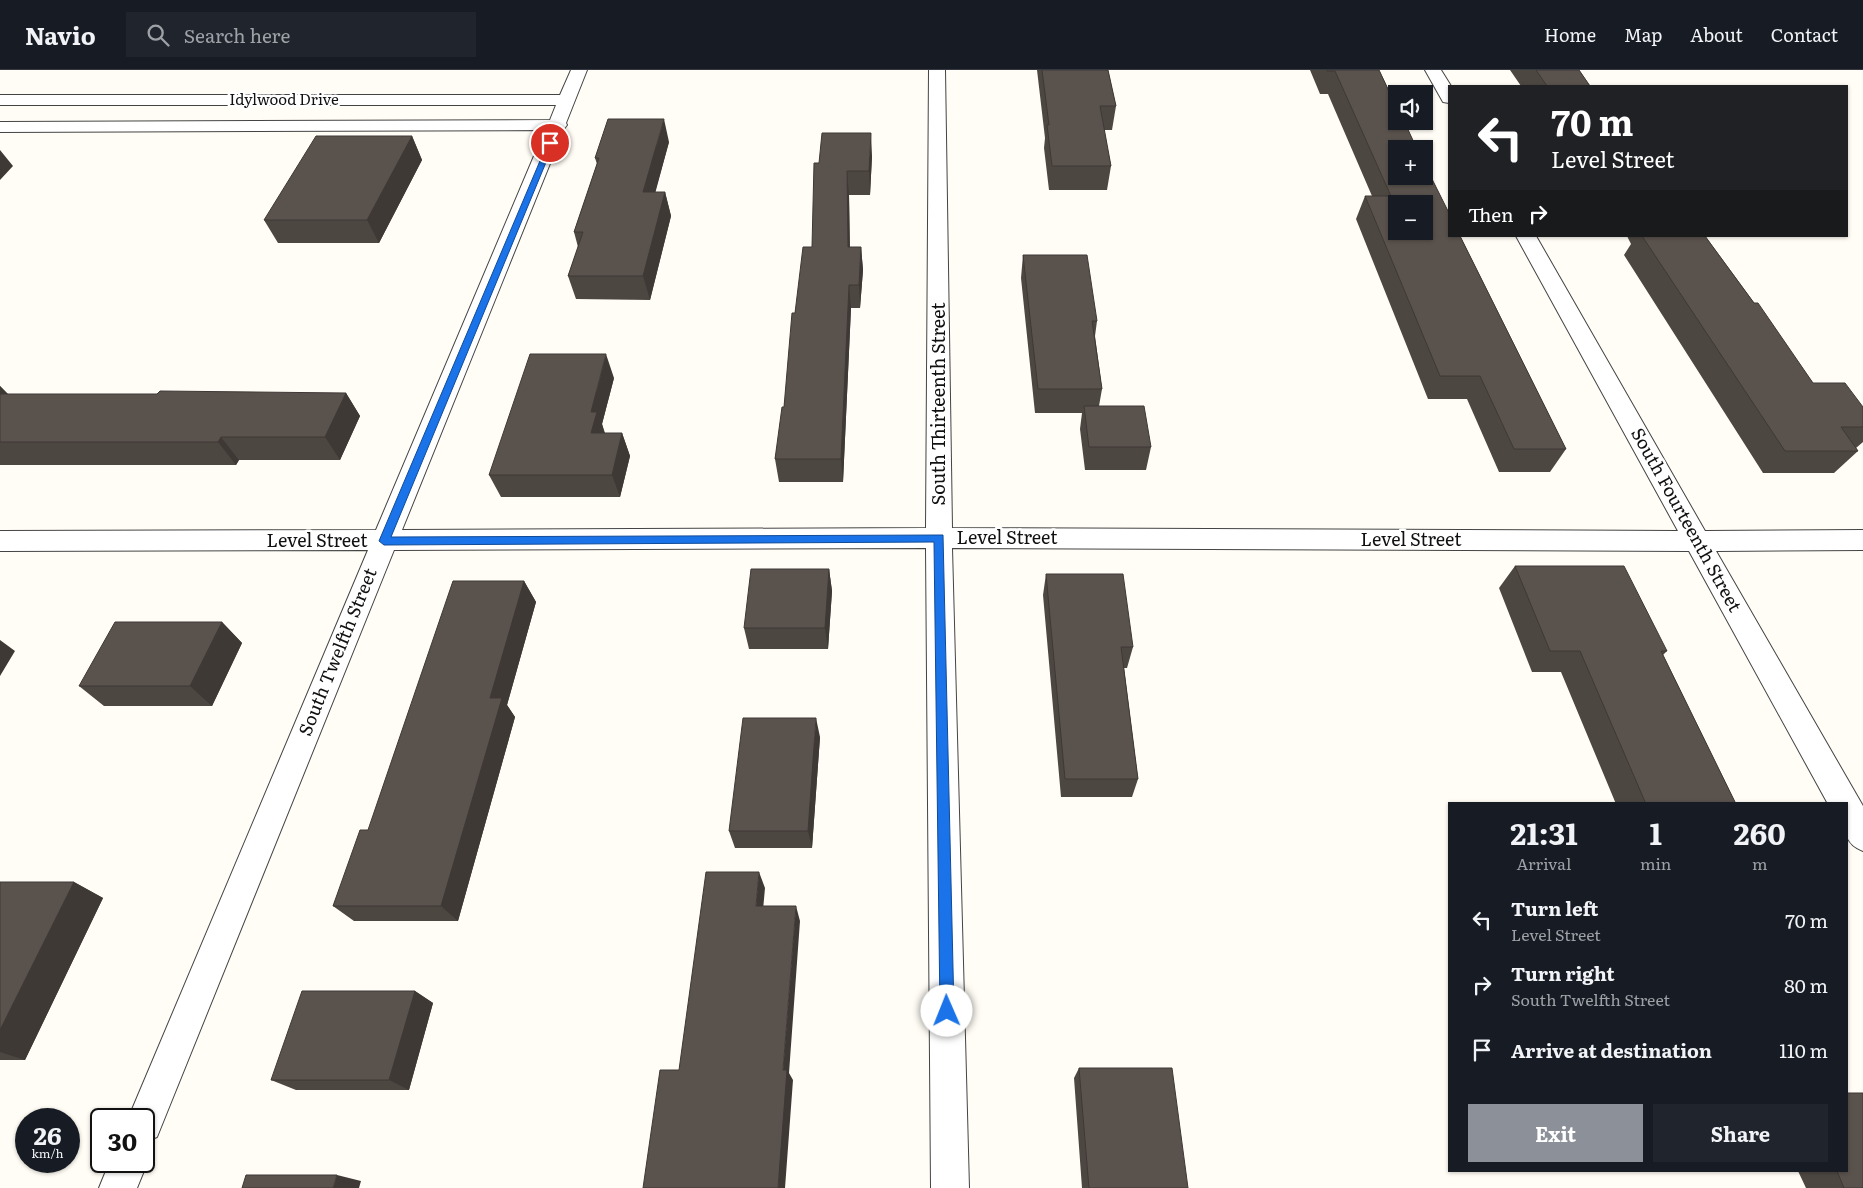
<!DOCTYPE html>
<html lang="en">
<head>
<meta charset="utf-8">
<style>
  body { margin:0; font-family:Literata,serif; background:#20242c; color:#f1f3f6; height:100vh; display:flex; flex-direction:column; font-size:19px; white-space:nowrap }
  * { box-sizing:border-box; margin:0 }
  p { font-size:16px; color:#9ea1a6 }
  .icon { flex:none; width:28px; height:28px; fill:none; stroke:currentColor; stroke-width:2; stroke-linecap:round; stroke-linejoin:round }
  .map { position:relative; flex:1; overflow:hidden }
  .panel { position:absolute; left:1448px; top:732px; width:400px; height:370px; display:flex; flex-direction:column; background:#171b24; border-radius:0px; box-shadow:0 1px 4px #0004 }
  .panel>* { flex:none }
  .guide { position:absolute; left:1448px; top:15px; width:400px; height:152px; border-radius:0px; box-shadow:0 1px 4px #0004; background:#202124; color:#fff; overflow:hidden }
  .tools { position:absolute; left:1388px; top:15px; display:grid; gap:10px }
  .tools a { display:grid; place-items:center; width:45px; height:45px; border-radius:0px; background:#171b24; box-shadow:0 1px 4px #0004; font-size:25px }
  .speed { position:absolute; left:15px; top:1038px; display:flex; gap:10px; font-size:25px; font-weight:700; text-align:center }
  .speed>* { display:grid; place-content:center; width:65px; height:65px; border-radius:50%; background:#171b24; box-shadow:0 1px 4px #0004; line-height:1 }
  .speed small { font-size:12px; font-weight:400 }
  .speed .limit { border:2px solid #111; border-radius:8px; background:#fff; color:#111 }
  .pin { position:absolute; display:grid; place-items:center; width:42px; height:42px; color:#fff; margin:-21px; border:2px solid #fff; border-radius:50%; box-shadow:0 1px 5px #0007 }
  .me { position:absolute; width:55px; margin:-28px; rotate:359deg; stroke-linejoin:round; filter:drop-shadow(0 0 4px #0008) }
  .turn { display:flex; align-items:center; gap:18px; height:105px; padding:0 20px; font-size:22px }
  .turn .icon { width:65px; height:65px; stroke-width:2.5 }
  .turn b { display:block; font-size:35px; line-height:42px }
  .then { display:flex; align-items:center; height:48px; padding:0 20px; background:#0003; gap:10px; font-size:19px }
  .eta { display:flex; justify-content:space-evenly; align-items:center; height:85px; text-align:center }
  .eta b { font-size:30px; font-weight:700; line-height:35px }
  .action { display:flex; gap:10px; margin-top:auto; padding:10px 20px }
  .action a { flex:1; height:58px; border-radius:0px; background:#8c9099; color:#fff; font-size:20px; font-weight:700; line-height:58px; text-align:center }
  .action a+a { background:#20242c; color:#f1f3f6 }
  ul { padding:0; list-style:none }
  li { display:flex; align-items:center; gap:15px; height:65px; padding:0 20px }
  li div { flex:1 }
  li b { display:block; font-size:19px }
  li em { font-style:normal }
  header { display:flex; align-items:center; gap:30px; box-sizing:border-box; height:70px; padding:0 25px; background:#171b24; border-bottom:1px solid #363941 }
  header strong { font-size:24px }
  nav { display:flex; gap:28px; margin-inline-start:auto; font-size:18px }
  .search { width:350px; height:45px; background:#20242c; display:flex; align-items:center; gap:12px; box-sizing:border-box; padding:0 18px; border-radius:0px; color:#9ea1a6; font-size:19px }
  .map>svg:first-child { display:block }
</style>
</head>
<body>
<header>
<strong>Navio</strong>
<div class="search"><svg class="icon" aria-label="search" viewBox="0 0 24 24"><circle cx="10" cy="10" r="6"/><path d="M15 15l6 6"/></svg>Search here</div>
<nav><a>Home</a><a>Map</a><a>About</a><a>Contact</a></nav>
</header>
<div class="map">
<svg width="1863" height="1118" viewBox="0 0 1863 1118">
  <rect width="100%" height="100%" fill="#fffdf5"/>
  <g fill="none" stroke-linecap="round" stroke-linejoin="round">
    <defs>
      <path id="street" d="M571,0H587L566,53L567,55L564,59L402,460L926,458L929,0H945L952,458L1678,461L1516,166H1536L1705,461L1863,460V480L1716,481L1863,736V781C1840,772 1846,755 1846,734H1828L1689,481L952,478L969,1118H931L926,478L394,480L157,1067L144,1072V1049H128L368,480L0,481V461L376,460L545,60L0,62V52L550,50L556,35H0V25H560Z
        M1425,0H1441L1451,16H1449V33L1443,32Z
        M144,1081L148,1091L137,1118H99L110,1091H144Z"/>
    </defs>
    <use href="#street" stroke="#444" stroke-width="2"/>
    <use href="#street" fill="#fff" fill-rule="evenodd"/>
  </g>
  <path fill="#4d4742" d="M1037,0H1108L1116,36L1112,60H1104L1111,96L1107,120H1049L1044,78L1045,68Z
    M1310,0H1379L1417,79L1566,379L1550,402H1499L1467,329H1428L1356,149L1365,126H1372L1328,24H1320Z
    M1510,0H1579L1590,16H1521Z
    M412,66L422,90L379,173H278L264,150Z
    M669,72L655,122H665L671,146L650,230L576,229L568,206L578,177L574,162L597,94L595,88Z
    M872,86L870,125H849L850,177H861L863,200L860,238H851L843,412H779L775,389L784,337L795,243L812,177L819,93Z
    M1627,166H1705L1813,313L1863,337V372L1856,378L1858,381L1834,403H1763L1624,185L1631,174Z
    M1023,185L1097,251L1095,266L1102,319L1099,336L1151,377L1146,400H1085L1080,359L1082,343H1035L1021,208Z
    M614,308L602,354L605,363H622L630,386L620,427H501L489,405Z
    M0,316L8,324H157L346,323L360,346L340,390H239L236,395H0Z
    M1515,496L1667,581L1663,585L1736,734H1616L1561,602H1532L1499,518Z
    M829,499L832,521L828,579H749L744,558Z
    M1046,504L1133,577L1127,598H1124L1138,709L1132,727H1061L1043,525Z
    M524,511L536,532L507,635L515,647L458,851H354L333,836L368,760Z
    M222,552L242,573L212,636H104L79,616Z
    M820,667L812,778H735L729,761Z
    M0,812H74L103,828L25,990H0Z
    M415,921L433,933L409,1020H296L271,1010Z
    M1079,998L1188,1118H1082L1074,1008Z
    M1798,1101H1846L1863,1118H1806Z"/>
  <path fill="#3f3936" d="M664,49L669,72L649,146L643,122Z
    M871,63L872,86L870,125L869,101Z
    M412,66L422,90L379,173L367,150Z
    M0,80L13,96L0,110Z
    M847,101L849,125L850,200L848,177Z
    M665,122L671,146L650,230L643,206Z
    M861,177L863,200L860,238L859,215Z
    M849,215L851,238L843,412L841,389Z
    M606,284L614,308L602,354L605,365L591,363V342Z
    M0,316L21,338L0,332Z
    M346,323L360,346L340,390L325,367Z
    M622,363L630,386L620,427L612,405Z
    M221,367L239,390L236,395L218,372Z
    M829,499L832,521L828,579L825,558Z
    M524,511L536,532L507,635L515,647L458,851L441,836L490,628Z
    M222,552L242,573L212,636L190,616Z
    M0,570L15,581L0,606Z
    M816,648L820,667L812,778L808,761Z
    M759,802L765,818L762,851L756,836Z
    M74,812L103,828L25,990L0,982V960Z
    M796,836L800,851L789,1003L793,1010L785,1118H778L783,1000Z
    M415,921L433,933L409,1020L389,1010Z
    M337,1105L361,1111L359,1118H333Z"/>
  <path fill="#5a524d" stroke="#3f3936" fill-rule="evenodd" d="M1042,0H1108L1116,36H1100L1111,96H1052L1047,55H1049Z
    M1327,0H1379L1396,36V51H1404L1417,79H1396V106H1424V93L1449,143V166H1460L1566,379H1514L1480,306H1440L1365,126H1391L1335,1H1327ZM1396,134H1424V161H1396Z
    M1536,0H1579L1590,16H1547Z
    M608,49H664L643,122H665L643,206H568L583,162H574L599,88H595Z
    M822,63H871L869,101H847L848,177H861L859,215H849L841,389H775L782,337H784L792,243H795L803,177H812L814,93H819Z
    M316,66H412L367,150H264Z
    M1642,166H1705L1754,233H1758L1813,313H1845L1863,337V357H1841L1858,381H1785Z
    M1023,185H1087L1097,251H1092L1102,319H1038Z
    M530,284H606L591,342H597L591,363H622L612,405H489Z
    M160,321L346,323L325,367H221L218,372H0V324H157Z
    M1084,336H1144L1151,377H1089Z
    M1515,496H1624L1667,581H1661L1736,734H1646L1580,581H1550Z
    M751,499H829L825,558H744Z
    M1046,504H1123L1133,577H1121L1138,709H1065Z
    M453,511H524L490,628H502L441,836H333L360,760H368Z
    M115,552H222L190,616H79Z
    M743,648H816L808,761H729Z
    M706,802H759L756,836H796L783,1000H787L778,1118H643L660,1000H679Z
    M0,812H74L0,960Z
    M302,921H415L389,1010H271Z
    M1079,998H1172L1188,1118H1089Z
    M1846,1023H1863V1118H1844L1837,1101H1846Z
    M246,1105H337L333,1118H242Z"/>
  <path fill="#1a73e8" stroke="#114b97" d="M548,72L554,73L391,467L943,465L954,941L952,946L947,948L942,946L940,941L934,472L384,475L379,471Z"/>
  <g text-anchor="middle" stroke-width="5" stroke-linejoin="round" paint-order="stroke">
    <g font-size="15" fill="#111" stroke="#fff">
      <text x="284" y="35">Idylwood Drive</text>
    </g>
    <g font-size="18" fill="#111" stroke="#fff">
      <text transform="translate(939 334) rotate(-90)" y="6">South Thirteenth Street</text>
      <text transform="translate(1686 450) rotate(61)" y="6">South Fourteenth Street</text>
      <text x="1007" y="474">Level Street</text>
      <text x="1411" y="476">Level Street</text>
      <text x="317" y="477">Level Street</text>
      <text transform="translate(338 582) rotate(-68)" y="6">South Twelfth Street</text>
    </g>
  </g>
</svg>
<div class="tools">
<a><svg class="icon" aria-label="sound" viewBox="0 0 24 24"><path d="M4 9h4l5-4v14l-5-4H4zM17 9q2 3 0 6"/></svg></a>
<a>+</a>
<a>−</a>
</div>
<div class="speed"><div>26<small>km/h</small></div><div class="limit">30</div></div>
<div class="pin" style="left:550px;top:73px;background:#d93025"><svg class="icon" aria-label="arrive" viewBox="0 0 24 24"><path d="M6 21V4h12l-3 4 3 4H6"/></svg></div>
<svg class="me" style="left:947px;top:941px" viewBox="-20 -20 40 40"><circle r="19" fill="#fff"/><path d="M0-13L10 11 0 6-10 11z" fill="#1a73e8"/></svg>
<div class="guide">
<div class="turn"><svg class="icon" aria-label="left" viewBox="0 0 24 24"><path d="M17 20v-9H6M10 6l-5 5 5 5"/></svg><div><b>70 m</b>Level Street</div></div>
<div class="then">Then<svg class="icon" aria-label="right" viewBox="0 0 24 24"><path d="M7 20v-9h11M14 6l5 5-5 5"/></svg></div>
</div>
<section class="panel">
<div class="eta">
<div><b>21:31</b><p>Arrival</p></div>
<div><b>1</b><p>min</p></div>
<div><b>260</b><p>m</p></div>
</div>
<ul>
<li><svg class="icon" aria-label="left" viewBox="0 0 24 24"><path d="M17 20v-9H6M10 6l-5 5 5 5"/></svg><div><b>Turn left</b><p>Level Street</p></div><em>70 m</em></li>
<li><svg class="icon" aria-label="right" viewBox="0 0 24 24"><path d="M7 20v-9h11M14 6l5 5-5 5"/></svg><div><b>Turn right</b><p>South Twelfth Street</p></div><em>80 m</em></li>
<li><svg class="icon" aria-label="arrive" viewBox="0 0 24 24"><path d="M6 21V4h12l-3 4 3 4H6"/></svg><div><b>Arrive at destination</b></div><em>110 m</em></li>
</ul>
<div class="action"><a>Exit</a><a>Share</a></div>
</section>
</div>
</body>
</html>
